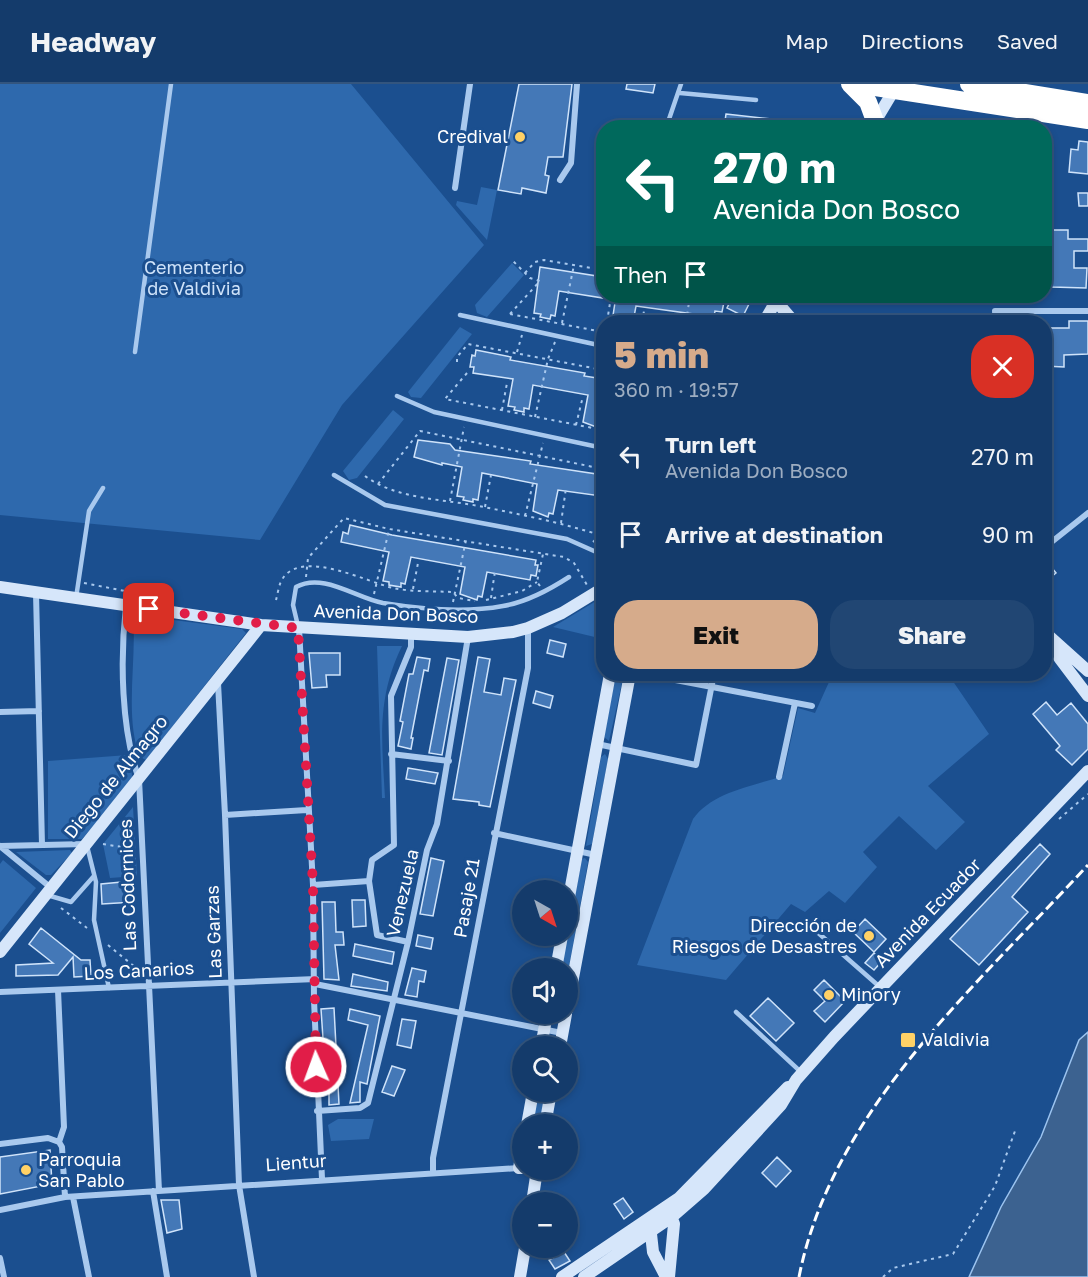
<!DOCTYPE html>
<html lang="en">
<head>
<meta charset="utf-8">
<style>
  body { margin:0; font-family:"Golos Text",sans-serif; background:#214673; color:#f1f3f6; height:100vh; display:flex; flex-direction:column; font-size:22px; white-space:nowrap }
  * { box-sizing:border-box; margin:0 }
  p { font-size:20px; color:#9dadc1 }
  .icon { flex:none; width:33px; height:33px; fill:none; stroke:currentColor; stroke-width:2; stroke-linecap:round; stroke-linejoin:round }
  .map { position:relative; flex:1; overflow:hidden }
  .details { position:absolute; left:596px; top:231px; width:456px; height:366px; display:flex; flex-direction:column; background:#143b6b; border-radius:24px; box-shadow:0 3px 9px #0003,0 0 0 2px #33557e }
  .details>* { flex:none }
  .banner { position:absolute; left:596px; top:36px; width:456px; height:183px; border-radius:24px; box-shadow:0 3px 9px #0003,0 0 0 2px #33557e; background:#00695c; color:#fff; overflow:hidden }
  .needle { width:39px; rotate:141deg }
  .fabs { position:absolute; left:512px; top:796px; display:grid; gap:12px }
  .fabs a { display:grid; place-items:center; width:66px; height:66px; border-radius:50%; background:#143b6b; box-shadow:0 3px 9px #0003,0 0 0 2px #33557e; font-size:30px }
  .pin { position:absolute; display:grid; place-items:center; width:51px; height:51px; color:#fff; margin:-26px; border-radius:12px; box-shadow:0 3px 9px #0006 }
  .me { position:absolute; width:66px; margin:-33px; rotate:358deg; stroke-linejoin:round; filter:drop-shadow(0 0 4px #0008) }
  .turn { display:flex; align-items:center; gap:21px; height:126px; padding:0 18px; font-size:27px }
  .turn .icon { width:78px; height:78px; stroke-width:2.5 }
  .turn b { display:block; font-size:42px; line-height:51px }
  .then { display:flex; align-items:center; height:57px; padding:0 18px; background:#0003; gap:12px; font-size:22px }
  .round { display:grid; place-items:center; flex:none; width:63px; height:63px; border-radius:24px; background:#214673 }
  .summary { display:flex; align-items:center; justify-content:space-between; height:102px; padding:0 18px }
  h1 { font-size:36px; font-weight:800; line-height:45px; color:#d6ab8b }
  .primary-button { display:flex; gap:12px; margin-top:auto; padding:12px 18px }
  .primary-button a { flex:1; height:69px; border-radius:24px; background:#d6ab8b; color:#111; font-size:24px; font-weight:800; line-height:69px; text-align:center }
  .primary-button a+a { background:#214673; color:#f1f3f6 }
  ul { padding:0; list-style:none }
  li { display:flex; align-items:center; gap:18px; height:78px; padding:0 18px }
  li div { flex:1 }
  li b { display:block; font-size:22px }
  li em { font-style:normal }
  header { display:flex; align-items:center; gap:36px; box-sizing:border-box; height:84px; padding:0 30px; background:#143b6b; border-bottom:2px solid #33557e }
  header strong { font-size:28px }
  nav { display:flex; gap:33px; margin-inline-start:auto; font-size:21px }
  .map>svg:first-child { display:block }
</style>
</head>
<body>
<header>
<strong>Headway</strong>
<nav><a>Map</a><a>Directions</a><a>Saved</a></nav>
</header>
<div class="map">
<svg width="1088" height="1193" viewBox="0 0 1088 1193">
  <rect width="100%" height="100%" fill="#1b4f8f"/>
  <path fill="#2e69ad" d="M0,0H351L484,161L342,321L260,456L0,431Z
    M481,103L497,106L487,156L456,121L457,117L477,121Z
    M512,179L524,191L487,233L477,229L475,221Z
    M460,243L472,250L421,314L411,313L408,308Z
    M393,326L404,335L357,394L349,396L343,387Z
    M601,514L603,555L553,543Z
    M136,531L242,545L246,549L146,676L140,673C124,633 137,576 133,533Z
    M377,562H402C376,615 382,657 385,714H382Z
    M616,590H624L609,657L604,653Z
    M823,590H948L989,650L928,702L965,738L936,766L899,732L863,768L877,783L845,819L829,807L805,828L791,820L726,896L637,881L693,735C712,708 753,702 783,692L798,624L815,629L829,598Z
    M605,670L608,675L593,755L592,760L586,762L601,673Z
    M128,671L133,696L82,755H48V677Z
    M133,723L137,792L110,794L103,760Z
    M70,766L72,769L51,791H46L16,768Z
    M585,774L588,778L567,894V885H561L582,775Z
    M3,776L36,804L0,849V780Z
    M538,1008H546L540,1041H532Z
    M338,1035H374L369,1055L331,1057L328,1041Z"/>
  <path fill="#3c6290" stroke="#9cc4f0" stroke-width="1.5" d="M1088,948V1193H969L1001,1123L1041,1053L1079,956Z"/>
  <path fill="#4478b7" stroke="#cfe3fa" stroke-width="1.5" d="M519,0H572L563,73H548L545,91L549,92L546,109L522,104L521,110L498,106Z
    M627,0H655L653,9L626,5Z
    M726,30L771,35L770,44H724Z
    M1079,57L1088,58V90L1069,88L1071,65L1078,66Z
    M1078,109H1088V122H1079Z
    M1047,146H1068V155H1088V167H1074V184H1087L1086,204L1052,203L1053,167H1047Z
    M540,183L603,193V214L559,207L555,232L551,231L550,235L540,233L541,230L534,229Z
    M616,212H689L724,218L722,228L715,227L713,238H691L693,230L636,222L633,238H612Z
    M733,212L750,218L743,232L727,224Z
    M1069,237H1088V270L1064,271V283L1044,282V244H1069Z
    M476,266L511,273L510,276L585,289L584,292L603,295V341H600L599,344L583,338L588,311L533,301L529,325L524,324V328L514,326L515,323L508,322L513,295L473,289L474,283H470L472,271L475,272Z
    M418,356L450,360L455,366L531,377L530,380L603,391V408L601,412L558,406L553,430L549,429L548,433L533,427L537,400L482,389L478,416L473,415V418L463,416L464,413L457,412L462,383L442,379V381L414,373Z
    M350,441L392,451L536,476L535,481H538L536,492L531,491L530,496L487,488L482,513L478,512L477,516L460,510L465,483L411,473L405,500L401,499V503L389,501V498L383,497L389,468L341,458L343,448L348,450Z
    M1044,474L1056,489L1044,499Z
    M550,556L566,560L563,573L547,569Z
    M309,569H340V591H326L327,603L312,604Z
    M417,573L430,575L428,587L424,586L411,654H413L411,665L398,662L403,638L400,637L409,590H413Z
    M478,573L490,575L484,608L501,611L504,594L516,596L490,723L479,721V718L453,715Z
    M447,574L459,576L442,671L429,669Z
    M536,607L553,612L550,624L533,619Z
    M1046,618L1057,631L1071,619L1088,640V665L1072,681L1056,666L1060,662L1033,630Z
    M408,684L438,689L435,700L406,695Z
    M1040,760L1050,770L1012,813L1028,828L979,881L950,855Z
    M431,774L444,777L433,832L420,830Z
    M132,797L134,818L102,820L101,800Z
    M352,816H365L366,842L353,843Z
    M322,818H335L336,848H343L344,861H335L339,896L324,895Z
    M865,835L886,855L874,868L853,848Z
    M41,844L81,876H90L91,892L74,893L73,873L58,891L16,892V881L53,879L29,860Z
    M418,851L433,854L431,865L416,862Z
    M355,860L394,868L392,880L353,872Z
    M874,869L883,876L874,886L865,879Z
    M412,884L426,887L424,898L419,897L417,913L405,911Z
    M353,890L388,898L387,907L351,902Z
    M824,896L845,917L825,938L814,927L825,917L814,906Z
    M768,914L794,939L776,957L750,932Z
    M334,924L339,1020L329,1021V999H326L321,925Z
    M350,925L380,932L367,1000L360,998V1018L350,1019L368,941L348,936Z
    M402,935L416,937L411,964L397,961Z
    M392,982L405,986L394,1012L382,1008Z
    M50,1066L52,1100L0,1110V1073Z
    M777,1073L791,1087L776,1103L762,1089Z
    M623,1114L633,1128L624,1135L614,1120Z
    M161,1116H179L182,1145L167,1149Z
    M564,1168L570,1177L555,1185L549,1176Z"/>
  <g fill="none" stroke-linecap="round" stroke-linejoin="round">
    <path stroke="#a9c9ee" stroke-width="2" stroke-dasharray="3 4.5" stroke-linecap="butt" d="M525,189L535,178L544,176L603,186
      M510,230L603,248
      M510,230L540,197L530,194L511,175
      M607,238L610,219
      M642,238L644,227
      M686,238L690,212
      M562,239L574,181
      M517,268L522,251
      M457,278V273L468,260L603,286
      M467,289L445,315L603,346
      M502,326L507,299
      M535,333L548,275L555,258
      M576,341L583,312
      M365,392C397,416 446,415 484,423C523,431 562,439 600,451
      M378,400L420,347L603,385
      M450,417L464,343
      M485,423L491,391
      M525,432L543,359
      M561,439L566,404
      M593,458L600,451L603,436
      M306,493L308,474L344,434L389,445L564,473L574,479L587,501
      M84,499L161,514
      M540,502L537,498L543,470
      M413,505L418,479
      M374,510L389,446
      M491,514L495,487
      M276,516C278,509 279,499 283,494C303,465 367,498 393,504C412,508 434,507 453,508L458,514L475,517
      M486,516L522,507L537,498
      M453,518L466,456
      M1059,735L1088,710
      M103,760L122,763L135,780
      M122,763L132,741
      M61,824L87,844
      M108,861L141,888
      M883,1193L893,1184L953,1170L995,1102L1015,1047"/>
    <path stroke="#a9c9ee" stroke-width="4.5" d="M680,9L756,16
      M666,44L681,0
      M460,231L603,262
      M992,238L995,227
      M135,268L171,0
      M397,312L434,328L603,364
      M334,391L385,421L567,455L603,471
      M76,514L89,427L103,404
      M298,542L293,521L296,503C323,488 356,514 383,519C420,525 466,529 503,522C527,518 549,506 569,493
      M87,762L96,798L94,836L109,904
      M47,811L71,818L94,792
      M816,847L881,904
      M736,928L802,989"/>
    <path stroke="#a9c9ee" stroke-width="6" d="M560,96L571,79L577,0
      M455,104L470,0
      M919,212L922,213
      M995,227H1088
      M1044,464L1088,429
      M36,509L42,761
      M126,522C120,574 121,646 139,695L159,1107
      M299,544L313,801L314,916L322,1095
      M644,590L812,622
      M218,599L225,731L239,1101L254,1193
      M0,628L39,627
      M597,660L696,681L714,590
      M391,670L449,677
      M779,693L795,619
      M225,731L307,726
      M494,749L596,771
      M0,762L86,760
      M0,762L50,803
      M313,801L369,797
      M408,858L377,851L369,797L372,776L394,761L391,612L411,563V550
      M315,900L562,949
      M58,906L64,1043L59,1058L62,1063L65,1113
      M0,908L316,895
      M317,1027L360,1024L368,1019L408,858L427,766L437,740L468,553
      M0,1060L48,1054L59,1058
      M433,1089V1074L528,584V544
      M153,1107L167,1193
      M73,1113L89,1193
      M0,1126L65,1113L519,1084
      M0,1174L4,1193"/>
    <path stroke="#d6e6fa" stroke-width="12" d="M873,41L894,6
      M776,217L794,238
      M764,238L779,212
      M0,503L261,541L468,553L513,548L528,544L562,529L603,504
      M1044,548L1060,575L1088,612
      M1050,553L1088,587
      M567,824L610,590
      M0,868L261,541
      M556,885L562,852
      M567,926L630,590
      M541,963L547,930
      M560,963L566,930
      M527,1041L533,1008
      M545,1041L551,1008
      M522,1067L519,1084H522
      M532,1119L537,1086
      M669,1127L674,1140L669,1193
      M650,1141L653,1168L666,1193
      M520,1193L525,1164
      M562,1193L679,1114L788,1003
      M584,1193L673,1132L704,1105L781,1021L796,996L834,953L1088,687"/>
    <path stroke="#fff" stroke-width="18" d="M850,0L868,18L875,37
      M856,0L1088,36
      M969,0L1088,19"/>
    <path stroke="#fff" stroke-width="3" stroke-dasharray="10 4.5" stroke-linecap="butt" d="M799,1193C832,1026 977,901 1088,781"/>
  </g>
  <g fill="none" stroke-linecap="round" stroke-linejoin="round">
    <path stroke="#e11d48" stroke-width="10" stroke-dasharray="0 18" d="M149,525L298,544L313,801L316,983"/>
  </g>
  <g fill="#ffd166" stroke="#1b4f8f" stroke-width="2">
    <circle cx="520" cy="53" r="6"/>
    <circle cx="869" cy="852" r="6"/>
    <circle cx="829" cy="911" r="6"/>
    <rect x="900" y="948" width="16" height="16" rx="3"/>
    <circle cx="26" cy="1086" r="6"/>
  </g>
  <g text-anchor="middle" stroke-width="6" stroke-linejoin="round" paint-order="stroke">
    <g font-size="18" fill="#fff" stroke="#1b4f8f" text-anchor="start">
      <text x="508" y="59" text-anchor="end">Credival</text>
      <text x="857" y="848" text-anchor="end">Dirección de<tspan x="857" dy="21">Riesgos de Desastres</tspan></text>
      <text x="841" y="917">Minory</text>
      <text x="922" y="962">Valdivia</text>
      <text x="38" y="1082">Parroquia<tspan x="38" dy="21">San Pablo</tspan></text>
    </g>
    <g font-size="18" fill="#cfe3fa" stroke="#1b4f8f">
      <text x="194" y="190">Cementerio<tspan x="194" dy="21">de Valdivia</tspan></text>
    </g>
    <g font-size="18" fill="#fff" stroke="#1b4f8f">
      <text transform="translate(396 530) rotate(2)" y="6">Avenida Don Bosco</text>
      <text transform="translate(116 693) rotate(-51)" y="6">Diego de Almagro</text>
      <text transform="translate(128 801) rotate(-92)" y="6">Las Codornices</text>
      <text transform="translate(403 809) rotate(-77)" y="6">Venezuela</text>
      <text transform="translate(467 814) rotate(-80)" y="6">Pasaje 21</text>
      <text transform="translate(928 829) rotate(-46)" y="6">Avenida Ecuador</text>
      <text transform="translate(214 848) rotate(-92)" y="6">Las Garzas</text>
      <text transform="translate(139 887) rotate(-3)" y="6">Los Canarios</text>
      <text transform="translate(296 1079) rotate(-4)" y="6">Lientur</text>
    </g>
  </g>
</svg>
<div class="fabs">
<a><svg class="needle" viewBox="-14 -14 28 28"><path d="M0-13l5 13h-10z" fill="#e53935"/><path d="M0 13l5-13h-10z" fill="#9dadc1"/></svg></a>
<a><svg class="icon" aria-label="sound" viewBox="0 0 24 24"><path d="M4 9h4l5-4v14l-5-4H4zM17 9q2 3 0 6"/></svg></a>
<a><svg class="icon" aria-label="search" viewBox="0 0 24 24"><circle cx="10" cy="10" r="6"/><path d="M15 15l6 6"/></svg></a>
<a>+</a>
<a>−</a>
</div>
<div class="pin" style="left:149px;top:525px;background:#d93025"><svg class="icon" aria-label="arrive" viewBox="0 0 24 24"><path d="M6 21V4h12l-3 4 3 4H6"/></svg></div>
<svg class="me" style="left:316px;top:983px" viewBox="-20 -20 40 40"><circle r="17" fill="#e11d48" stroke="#fff" stroke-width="3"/><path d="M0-11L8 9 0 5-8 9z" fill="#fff"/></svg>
<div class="banner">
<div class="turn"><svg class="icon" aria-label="left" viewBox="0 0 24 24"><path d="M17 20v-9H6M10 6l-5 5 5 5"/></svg><div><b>270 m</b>Avenida Don Bosco</div></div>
<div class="then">Then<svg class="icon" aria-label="arrive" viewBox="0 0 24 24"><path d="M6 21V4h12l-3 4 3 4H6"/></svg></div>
</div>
<section class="details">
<div class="summary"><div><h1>5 min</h1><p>360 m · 19:57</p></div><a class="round" style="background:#d93025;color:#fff"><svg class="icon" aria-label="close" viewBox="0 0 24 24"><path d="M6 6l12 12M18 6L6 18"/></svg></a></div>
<ul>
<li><svg class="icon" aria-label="left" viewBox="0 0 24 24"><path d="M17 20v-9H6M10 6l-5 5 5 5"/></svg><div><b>Turn left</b><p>Avenida Don Bosco</p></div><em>270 m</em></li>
<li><svg class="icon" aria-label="arrive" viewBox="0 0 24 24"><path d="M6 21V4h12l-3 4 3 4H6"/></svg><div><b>Arrive at destination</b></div><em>90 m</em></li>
</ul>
<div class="primary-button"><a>Exit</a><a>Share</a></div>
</section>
</div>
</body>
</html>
